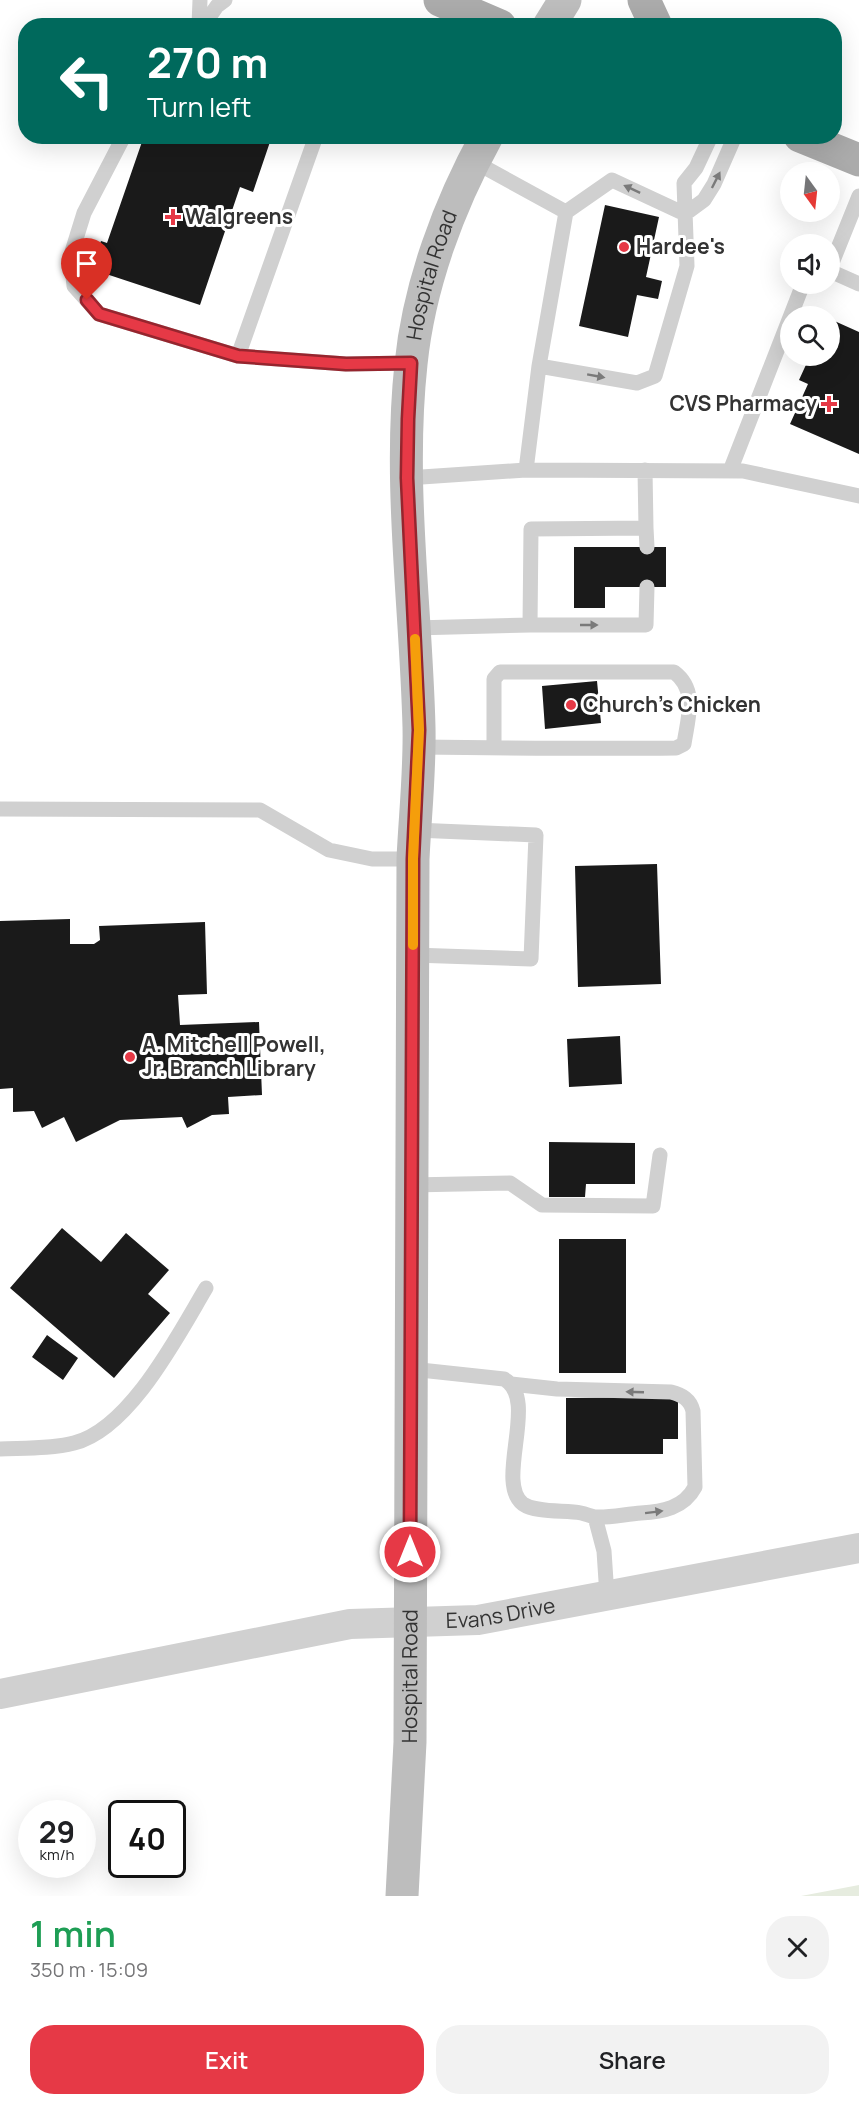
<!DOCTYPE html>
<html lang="en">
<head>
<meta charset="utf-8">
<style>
  body { margin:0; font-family:Manrope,sans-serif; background:#f2f2f2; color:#202124; height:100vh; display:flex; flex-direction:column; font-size:22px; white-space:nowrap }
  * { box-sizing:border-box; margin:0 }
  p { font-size:20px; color:#757577 }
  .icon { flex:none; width:33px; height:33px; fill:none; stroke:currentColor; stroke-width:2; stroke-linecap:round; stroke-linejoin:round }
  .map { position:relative; height:1896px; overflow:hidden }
  .details { display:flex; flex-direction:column; background:#fff; flex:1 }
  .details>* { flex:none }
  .banner { position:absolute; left:18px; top:18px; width:824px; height:126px; border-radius:24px; box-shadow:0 6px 24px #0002; background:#00695c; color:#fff; overflow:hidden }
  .needle { width:39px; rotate:165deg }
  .buttons { position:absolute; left:780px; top:162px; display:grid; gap:12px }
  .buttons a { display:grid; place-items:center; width:60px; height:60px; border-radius:50%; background:#fff; box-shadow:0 6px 24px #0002; font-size:30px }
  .speed { position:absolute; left:18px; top:1800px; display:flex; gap:12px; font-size:30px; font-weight:700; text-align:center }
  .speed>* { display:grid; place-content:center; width:78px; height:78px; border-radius:50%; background:#fff; box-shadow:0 6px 24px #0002; line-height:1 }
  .speed small { font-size:15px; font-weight:400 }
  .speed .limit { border:3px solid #111; border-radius:9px; background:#fff; color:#111 }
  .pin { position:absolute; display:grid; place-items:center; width:51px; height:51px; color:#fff; margin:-62px -26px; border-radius:50% 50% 50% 0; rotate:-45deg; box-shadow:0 0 6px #0007 }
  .pin .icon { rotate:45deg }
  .me { position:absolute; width:66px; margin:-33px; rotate:0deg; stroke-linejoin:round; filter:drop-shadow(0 0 4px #0008) }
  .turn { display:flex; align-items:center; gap:21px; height:126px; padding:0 30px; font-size:27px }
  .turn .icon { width:78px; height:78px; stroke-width:2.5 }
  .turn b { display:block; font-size:42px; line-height:51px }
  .round { display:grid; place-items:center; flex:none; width:63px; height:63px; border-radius:24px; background:#f2f2f2 }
  .headline { display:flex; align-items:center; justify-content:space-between; height:102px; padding:0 30px }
  h1 { font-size:36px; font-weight:600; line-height:45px; color:#1e9e55 }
  .cta { display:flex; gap:12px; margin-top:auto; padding:12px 30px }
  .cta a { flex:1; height:69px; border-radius:24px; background:#e63946; color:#fff; font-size:24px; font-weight:600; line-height:69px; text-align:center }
  .cta a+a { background:#f2f2f2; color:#202124 }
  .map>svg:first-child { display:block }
</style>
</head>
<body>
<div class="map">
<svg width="859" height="1896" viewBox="0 0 859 1896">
  <rect width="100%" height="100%" fill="#fff"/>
  <path fill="#e6ecdf" d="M859,1885V1896H801Z"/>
  <path fill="#1a1a1a" d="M144,136H272L253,192L240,187L200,305L91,269L101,241L107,243Z
    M605,205L659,217L646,277L662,281L658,299L637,295L628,337L579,326Z
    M830,319L859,332V454L790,424L808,384L799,380L810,356H830Z
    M574,547H666V587H605V608H574Z
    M597,681L601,723L545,729L542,686Z
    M657,864L661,984L578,987L575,866Z
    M70,919V944H94L100,940L99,926L205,922L207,994L178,995L180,1025L259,1022L262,1095L228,1097L229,1114L212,1115L187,1128L182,1117L120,1120L76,1142L64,1117L42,1128L34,1111L13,1112V1088L0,1089V921Z
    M620,1036L622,1084L569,1087L567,1039Z
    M549,1142L635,1143V1184H586L585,1197H549Z
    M62,1228L101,1262L126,1233L169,1270L148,1294L170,1313L114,1378L10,1288Z
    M559,1239H626V1373H559Z
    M47,1335L78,1358L63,1380L32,1357Z
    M678,1397V1439H663V1454H566V1398Z"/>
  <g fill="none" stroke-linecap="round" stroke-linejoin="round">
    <path stroke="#d0d0d0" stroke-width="15" d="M199,26L200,0
      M203,26L217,6L225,0
      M124,136L84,213L71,255L74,286L99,314L238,356L316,136
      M473,161L566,212L539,366L526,470
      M566,212L612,180L685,214
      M685,214L704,200L714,184L735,136
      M830,268L859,196
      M830,271L859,284
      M238,356L346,364L411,363
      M539,366L637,383L655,376L687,266L684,183L696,168L711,136
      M730,471L803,284
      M407,478L526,470L743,471L859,496
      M646,528L647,547
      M530,625H646L647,587
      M414,628L530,625L531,529L646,528L645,470
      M418,747C504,748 590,749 676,748L684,744C688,717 698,690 674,672H500L494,679V748
      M0,809L260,810L329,850L372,859H413
      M413,955L531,959L536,835L415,830
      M411,1185L510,1183L542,1205L653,1206L660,1155
      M411,1369L504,1379C540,1398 494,1482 523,1504C536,1513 565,1510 581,1513C586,1514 590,1516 595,1517C609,1518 626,1514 641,1513C662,1512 684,1508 695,1487L693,1411C690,1399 682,1395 671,1392L557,1389L511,1384
      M0,1449C23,1448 52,1449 74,1443C130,1429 178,1335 206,1288
      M595,1517L604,1551L607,1596"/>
    <path stroke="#d0d0d0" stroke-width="30" id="s1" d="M0,1694L350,1624L478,1620L859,1548"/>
    <g stroke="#bdbdbd" stroke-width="33">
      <path d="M549,26L565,0"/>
      <path id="s2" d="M402,1896L410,1742L413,859C415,816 420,771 419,727C416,607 398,484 411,364C419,285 449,205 487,136"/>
    </g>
    <path stroke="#ababab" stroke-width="33" d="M440,0L500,26
      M644,0L656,26
      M800,136L859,160"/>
  </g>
  <defs><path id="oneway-solid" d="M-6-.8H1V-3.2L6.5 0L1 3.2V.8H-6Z" transform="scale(1.5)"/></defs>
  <g fill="#7a7a7a">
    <use href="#oneway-solid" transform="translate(716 180) rotate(-63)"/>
    <use href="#oneway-solid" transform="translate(632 189) rotate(-155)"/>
    <use href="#oneway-solid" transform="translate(596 376) rotate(10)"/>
    <use href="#oneway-solid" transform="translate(589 625)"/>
    <use href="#oneway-solid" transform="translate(635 1392) rotate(-178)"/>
    <use href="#oneway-solid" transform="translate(654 1512) rotate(-7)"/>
  </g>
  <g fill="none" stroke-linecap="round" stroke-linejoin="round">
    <defs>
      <path id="route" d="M87,300L99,314L238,356L346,364L411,363L408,419L407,478L419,730L413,859L410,1552"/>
    </defs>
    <use href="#route" stroke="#96252e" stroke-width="15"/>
    <use href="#route" stroke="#e63946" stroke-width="10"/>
    <path stroke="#f59e0b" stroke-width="10" d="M413,945V859L419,730L415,639"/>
  </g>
  <g fill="#e63946" stroke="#fff" stroke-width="2">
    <path d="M170 208h6v6h6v6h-6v6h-6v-6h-6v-6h6z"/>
    <circle cx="624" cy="247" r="6"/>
    <path d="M826 395h6v6h6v6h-6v6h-6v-6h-6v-6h6z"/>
    <circle cx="571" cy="705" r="6"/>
    <circle cx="130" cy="1057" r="6"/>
  </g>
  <g text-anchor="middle" stroke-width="6" stroke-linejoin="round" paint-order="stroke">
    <g font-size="21" font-weight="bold" fill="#333" stroke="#fff" text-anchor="start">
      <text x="185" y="224">Walgreens</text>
      <text x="636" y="254">Hardee's</text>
      <text x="817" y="411" text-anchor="end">CVS Pharmacy</text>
      <text x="583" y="712">Church's Chicken</text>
      <text x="142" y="1052">A. Mitchell Powell,<tspan x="142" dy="24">Jr. Branch Library</tspan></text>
    </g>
    <g font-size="21" fill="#333" stroke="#fff">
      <text dy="7" stroke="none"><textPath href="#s2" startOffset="1624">Hospital Road</textPath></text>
      <text dy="7" stroke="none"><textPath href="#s1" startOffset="508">Evans Drive</textPath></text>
      <text dy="7" stroke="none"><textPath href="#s2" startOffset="220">Hospital Road</textPath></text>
    </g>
  </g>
</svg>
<div class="buttons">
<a><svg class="needle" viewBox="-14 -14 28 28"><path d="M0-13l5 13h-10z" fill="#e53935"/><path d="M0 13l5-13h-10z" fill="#757577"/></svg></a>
<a><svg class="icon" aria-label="sound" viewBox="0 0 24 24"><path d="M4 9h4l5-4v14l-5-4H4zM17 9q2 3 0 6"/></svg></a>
<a><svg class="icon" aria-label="search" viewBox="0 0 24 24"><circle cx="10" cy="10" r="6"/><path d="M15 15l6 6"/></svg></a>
</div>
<div class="speed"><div>29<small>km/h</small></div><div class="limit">40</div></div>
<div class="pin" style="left:87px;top:300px;background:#d93025"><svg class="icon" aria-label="arrive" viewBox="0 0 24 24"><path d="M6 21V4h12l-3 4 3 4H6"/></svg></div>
<svg class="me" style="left:410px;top:1552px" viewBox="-20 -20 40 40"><circle r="17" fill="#e63946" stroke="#fff" stroke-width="3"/><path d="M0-11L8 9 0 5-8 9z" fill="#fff"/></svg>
<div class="banner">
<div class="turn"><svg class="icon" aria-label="left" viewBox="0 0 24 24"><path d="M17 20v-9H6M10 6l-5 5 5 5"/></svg><div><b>270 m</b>Turn left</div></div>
</div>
</div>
<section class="details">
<div class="headline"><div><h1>1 min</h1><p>350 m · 15:09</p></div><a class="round"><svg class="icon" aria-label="close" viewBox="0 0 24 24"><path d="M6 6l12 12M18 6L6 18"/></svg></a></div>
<div class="cta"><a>Exit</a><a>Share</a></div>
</section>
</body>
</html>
